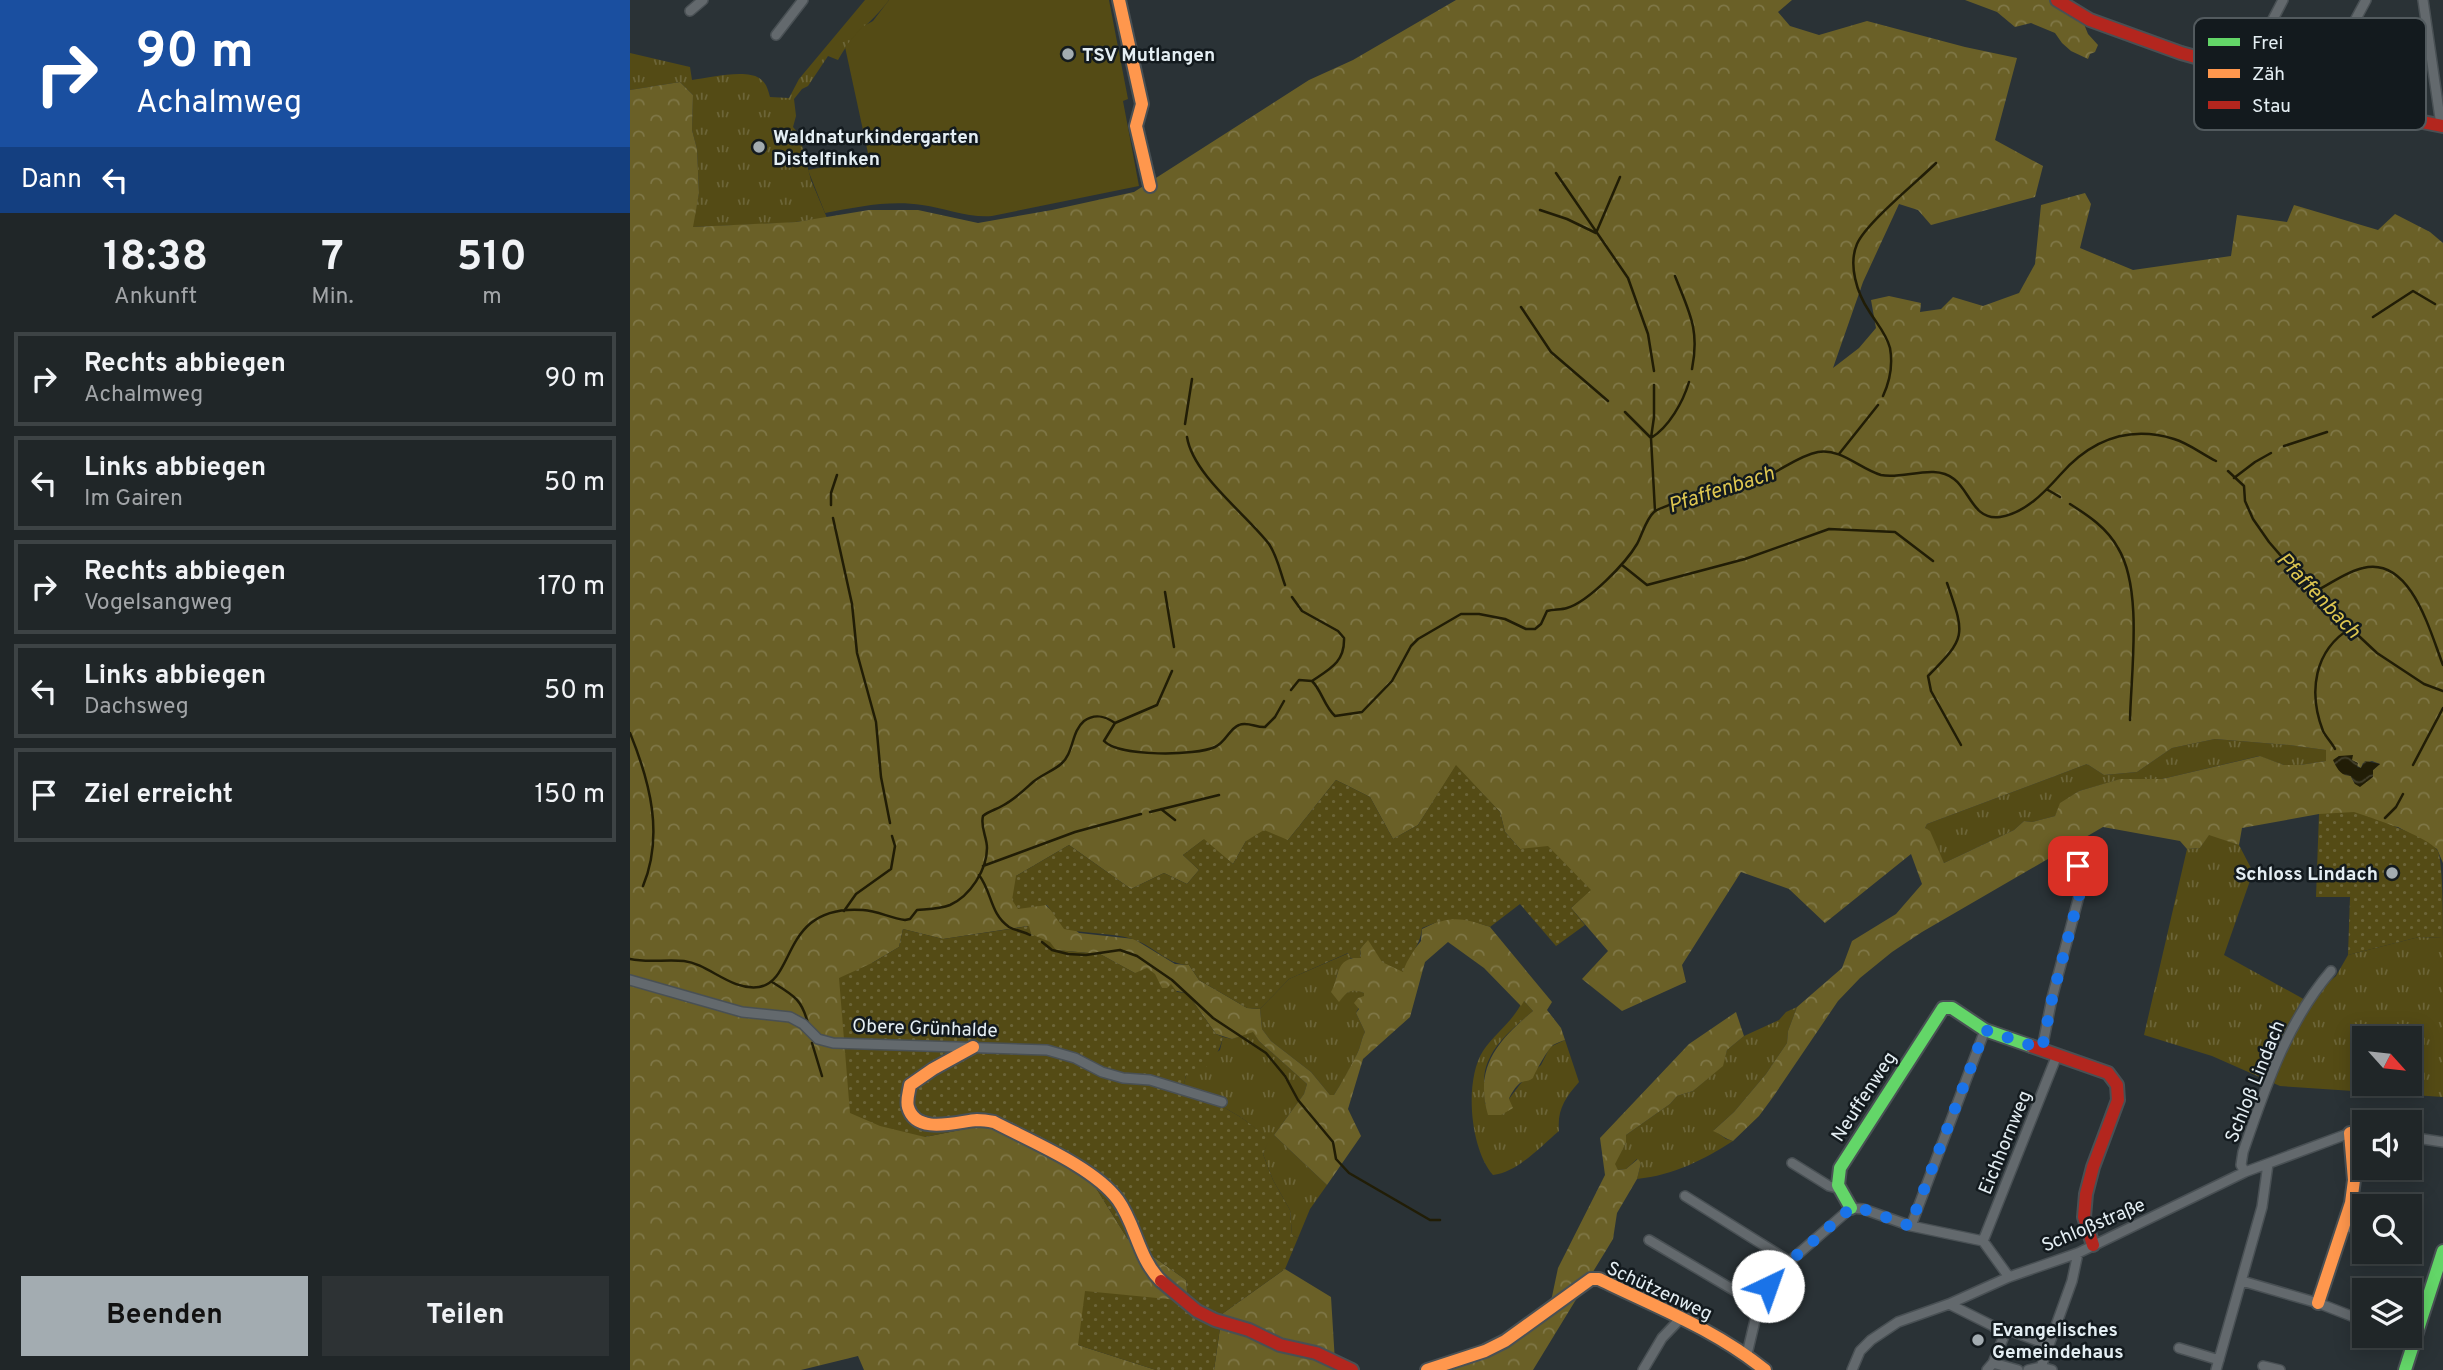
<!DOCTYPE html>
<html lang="de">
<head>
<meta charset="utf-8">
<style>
  body { margin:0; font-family:Overpass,sans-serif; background:#2d3234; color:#f1f3f6; height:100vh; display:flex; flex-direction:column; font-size:26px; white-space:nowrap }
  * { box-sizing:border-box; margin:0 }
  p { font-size:23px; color:#a2a5a8 }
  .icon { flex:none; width:38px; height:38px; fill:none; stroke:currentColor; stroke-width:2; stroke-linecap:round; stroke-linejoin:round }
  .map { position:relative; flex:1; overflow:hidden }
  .side { display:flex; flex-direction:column; background:#202628; width:630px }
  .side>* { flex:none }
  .banner { background:#1a4fa0; color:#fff; overflow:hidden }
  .needle { width:46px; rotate:117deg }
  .tools { position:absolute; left:1722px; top:1026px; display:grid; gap:14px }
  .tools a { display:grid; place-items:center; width:70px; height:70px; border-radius:0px; background:#202628; box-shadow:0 4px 18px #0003,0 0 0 2px #3d4345; font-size:35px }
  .pin { position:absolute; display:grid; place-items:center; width:60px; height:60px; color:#fff; margin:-30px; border-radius:14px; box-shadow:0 4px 10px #0006 }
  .me { position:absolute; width:77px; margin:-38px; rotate:42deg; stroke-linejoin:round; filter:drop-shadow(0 0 5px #0008) }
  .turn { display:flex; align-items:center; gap:24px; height:147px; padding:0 21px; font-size:32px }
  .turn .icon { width:91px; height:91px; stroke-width:2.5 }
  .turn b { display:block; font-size:49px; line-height:60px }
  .then { display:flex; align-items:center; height:66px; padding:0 21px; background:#0003; gap:14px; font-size:26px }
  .eta { display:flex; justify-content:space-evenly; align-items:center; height:119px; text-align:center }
  .eta b { font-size:42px; font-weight:700; line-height:49px }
  .cta { display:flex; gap:14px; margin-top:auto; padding:14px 21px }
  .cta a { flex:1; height:80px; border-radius:0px; background:#a3acb1; color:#111; font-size:28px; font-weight:700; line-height:80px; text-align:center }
  .cta a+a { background:#2d3234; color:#f1f3f6 }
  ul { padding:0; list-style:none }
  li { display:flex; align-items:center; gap:21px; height:94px; margin:0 14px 10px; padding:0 7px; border:4px solid #3d4345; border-radius:0px }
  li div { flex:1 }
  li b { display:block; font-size:26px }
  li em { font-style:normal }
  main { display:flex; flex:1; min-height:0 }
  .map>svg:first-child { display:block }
</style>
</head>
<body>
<main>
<section class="side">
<div class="banner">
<div class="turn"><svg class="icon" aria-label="right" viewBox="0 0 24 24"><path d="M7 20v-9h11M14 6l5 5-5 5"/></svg><div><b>90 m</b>Achalmweg</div></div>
<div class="then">Dann<svg class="icon" aria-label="left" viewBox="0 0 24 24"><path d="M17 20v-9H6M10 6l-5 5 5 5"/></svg></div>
</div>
<div class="eta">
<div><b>18:38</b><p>Ankunft</p></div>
<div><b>7</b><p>Min.</p></div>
<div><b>510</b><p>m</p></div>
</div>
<ul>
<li><svg class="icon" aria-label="right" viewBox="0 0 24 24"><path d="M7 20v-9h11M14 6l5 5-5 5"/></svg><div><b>Rechts abbiegen</b><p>Achalmweg</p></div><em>90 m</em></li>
<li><svg class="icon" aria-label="left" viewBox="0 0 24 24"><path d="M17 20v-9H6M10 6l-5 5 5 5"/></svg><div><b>Links abbiegen</b><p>Im Gairen</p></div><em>50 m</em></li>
<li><svg class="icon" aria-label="right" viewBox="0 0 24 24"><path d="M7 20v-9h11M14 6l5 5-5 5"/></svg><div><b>Rechts abbiegen</b><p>Vogelsangweg</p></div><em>170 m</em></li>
<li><svg class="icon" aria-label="left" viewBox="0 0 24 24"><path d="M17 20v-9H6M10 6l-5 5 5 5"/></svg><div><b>Links abbiegen</b><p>Dachsweg</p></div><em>50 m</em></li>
<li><svg class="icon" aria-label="arrive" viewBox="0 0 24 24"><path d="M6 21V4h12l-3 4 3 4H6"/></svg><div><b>Ziel erreicht</b></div><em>150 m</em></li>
</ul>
<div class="cta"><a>Beenden</a><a>Teilen</a></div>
</section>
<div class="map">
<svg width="1813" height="1370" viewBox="0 0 1813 1370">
  <defs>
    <pattern id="grass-tufts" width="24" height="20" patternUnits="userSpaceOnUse" patternTransform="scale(1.75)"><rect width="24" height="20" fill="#544b15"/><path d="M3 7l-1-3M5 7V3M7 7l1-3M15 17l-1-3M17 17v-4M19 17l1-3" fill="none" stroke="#6c6538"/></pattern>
    <pattern id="forest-crowns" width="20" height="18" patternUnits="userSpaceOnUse" patternTransform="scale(1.75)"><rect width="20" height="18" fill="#6a6027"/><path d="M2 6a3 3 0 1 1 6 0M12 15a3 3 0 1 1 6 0" fill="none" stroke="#7f7747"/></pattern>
    <pattern id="park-dots" width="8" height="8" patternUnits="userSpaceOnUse" patternTransform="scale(1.75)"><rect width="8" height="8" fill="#544b15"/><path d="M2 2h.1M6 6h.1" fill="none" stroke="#6c6538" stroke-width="1.8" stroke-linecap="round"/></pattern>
    <pattern id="water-waves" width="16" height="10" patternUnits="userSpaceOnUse" patternTransform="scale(1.75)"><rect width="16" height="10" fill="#211d06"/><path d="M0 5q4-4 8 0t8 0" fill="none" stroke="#413e2b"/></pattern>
  </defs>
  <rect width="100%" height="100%" fill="#2a3236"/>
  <path fill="url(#grass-tufts)" fill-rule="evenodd" d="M235,0H259C242,23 223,33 208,60L198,56L178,86L172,89L164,99L166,116L163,127L169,134L181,180L197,218L157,223L62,227L69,193L67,149L62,130L63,95L50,82L0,90V53L60,67L62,80C78,78 115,69 129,78C136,82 138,89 140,97L159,98L169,79Z
    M1585,739L1659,745L1696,750V761L1670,765H1654L1629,756L1532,779H1491L1449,791L1431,803L1425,816L1402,822L1394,821L1384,830L1314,863L1295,828L1297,824L1457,764L1474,775L1507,772L1542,748Z
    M1579,834L1609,845L1623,872L1594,955L1677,1001L1706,976L1718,955L1789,937L1813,938V1097L1650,1086L1582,1056L1514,1035L1557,849L1570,848ZM1734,1038H1780V1083H1734Z
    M719,953L721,958C704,971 703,981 709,1001C717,991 721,988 734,993L735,996L726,1013L735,1032C731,1039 731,1046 727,1054C721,1067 712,1083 704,1095H700L681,1072L641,1041L632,1029L630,1009L659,979Z
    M893,1000L903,1011C884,1027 861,1045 855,1071C853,1081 855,1094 855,1104L879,1099L891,1083L911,1065L920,1047L935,1040L949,1082C935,1098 927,1110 929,1131C911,1146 887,1173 863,1175C840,1149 834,1081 853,1051C865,1033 884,1021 893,1000Z
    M1167,1007L1158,1031L1157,1043L1136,1074L1104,1112L1084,1130L1096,1139L1103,1141C1073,1160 1044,1175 1007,1179L1011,1163L1007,1159L996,1169L988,1170L984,1164L996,1143V1135L1040,1104L1047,1096L1063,1091L1092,1066L1097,1050L1114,1036L1149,1020L1156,1012Z
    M623,1031L629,1041L677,1084L674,1094L644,1135L697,1185L680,1209L668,1238L662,1235L660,1210L643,1180L633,1154L639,1139L612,1118L590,1105L552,1093L556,1075L590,1050L593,1037L602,1039Z"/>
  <path fill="url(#forest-crowns)" fill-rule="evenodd" d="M826,0H1162L1148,12L1160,26L1189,35L1237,21L1335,47L1387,58L1365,140L1413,166L1405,197L1301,225L1288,210L1269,204L1233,282L1203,368L1229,348L1246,328L1241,300L1259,296L1291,303L1290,312L1311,309L1323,297L1353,306L1389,293L1405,264L1411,205L1455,193L1461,204L1450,248L1503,270L1601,256L1607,215L1657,222L1664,205L1748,230L1765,214L1800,232L1813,243V863L1807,849L1768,827L1689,814L1612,828L1609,845L1579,835L1570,848L1557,849L1550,841L1473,827L1292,932L1262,952L1230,978L1208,1001L1143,1097L1129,1116L1103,1141C1095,1139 1091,1134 1083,1131L1104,1112L1136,1074L1157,1043L1158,1031L1167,1007L1212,968L1222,941L1266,914L1292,884L1281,854L1195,923L1159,889L1111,872L1052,965L1056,982L992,1011L952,979L978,951L941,908L960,890L890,849L875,832L870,812L826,766L788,825L763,839L740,797L706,780L658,840L616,841L603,864L573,840L553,855L569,870L557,884L534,873L501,889L439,845L386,876L424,913L449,933L504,939L545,964L559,965L569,980L617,1008L630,1009L632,1029L641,1041L681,1072L700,1095H704C711,1084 721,1066 727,1054C731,1046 731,1039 735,1032L726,1013L729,1009L724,1003L728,998L734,996V993C721,988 717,991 709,1002L701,992C710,976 704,958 731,957L730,949L738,939L778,957L791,941L792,929L813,919H837L860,927L922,1002L917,1010L931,1028L935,1040C931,1041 927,1043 923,1045C918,1049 905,1072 903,1078C899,1082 894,1080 890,1083C886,1086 880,1095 879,1099L883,1108L871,1115H858C844,1067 868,1040 903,1011L894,1001L891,1006L854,968L818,942L795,962L780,1017L733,1059L718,1109L731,1136L697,1185L644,1135L674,1094L677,1084L629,1041L623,1032L602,1039L586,1034L557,993L532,988L470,954L426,950L401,934L398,926L313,939L273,929L269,947L242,963L295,1137L340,1128L360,1127L461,1180L497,1238L556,1280L558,1301L448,1345L526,1370H234L228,1356L171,1370H0V90L50,82L63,95L62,130L67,149L69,193L63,227L166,222L239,210H288L348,223L422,210L504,192L679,80L723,60ZM1585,739L1659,745L1696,750V761L1670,765H1654L1630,756L1532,779H1490L1449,791L1430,803L1425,816L1402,822L1394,821L1384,830L1314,863L1300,831L1295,828L1297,824L1457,764L1474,775L1507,772L1542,748ZM1709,756L1731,768L1733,763L1742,761L1750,764L1743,770C1741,780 1735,785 1725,784L1720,775L1715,774L1705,759Z
    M1335,0H1422L1452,19L1458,34L1468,45L1465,52L1460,54L1458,59L1441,51L1432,43L1425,33L1401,23L1385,27L1367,12Z
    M1106,1012L1114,1036L1097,1050L1093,1066L1063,1091L1047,1096L1040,1104L996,1135V1143L985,1164L988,1170L996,1169L1008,1159L1011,1163L1007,1179L987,1213L983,1239L903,1370H797L855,1351L920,1306L928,1268L975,1175L970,1138L1059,1044Z
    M655,1269L701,1297L705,1362L722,1370H584L592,1314Z"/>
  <path fill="url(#park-dots)" d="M826,765L870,812L875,832L890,849L918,846L961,890L941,908L955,925L926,946L890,904L860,927C830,917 821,916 792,928C790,948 779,953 773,972L752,962L738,940L730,949L731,958H721L718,953L659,979L630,1009L617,1008L569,980L559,965C536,964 525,947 505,940C488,933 455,934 434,929L417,905L388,909L382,900L386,876L439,845L501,889L534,873L557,884L569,870L553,855L574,839L603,864L616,841L634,830L658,840L706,780L740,797L763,839L788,825Z
    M1724,812C1742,818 1798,836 1808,851C1813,865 1813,919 1813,938L1789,937L1718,955L1720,897H1686L1689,814Z
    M399,926L401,934L420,942L426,950L470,954L505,973L517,968L525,974L532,988H537L541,984L547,992L557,993L586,1034L593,1037C588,1057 579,1067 562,1077L556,1075L552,1093L590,1105L612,1118L640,1139L633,1154L643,1180L660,1210L662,1235L668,1238L655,1269L592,1314L584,1370H526L448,1345L455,1291L558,1301L556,1280L497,1238L461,1180L360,1127L340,1128L295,1137L250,1126L220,1113L209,978L242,963L269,947L273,929L313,939Z"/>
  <path fill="#544b15" d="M259,0H479L498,99L493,101L509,186L362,216C338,218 315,208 292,205C260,200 227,207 195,213L178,170L239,158L215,47L232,27L243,21Z"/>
  <path fill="url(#water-waves)" d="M1723,755L1722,760L1728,763L1727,767L1731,768L1735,761L1750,764L1743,770V777L1730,787L1725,784L1721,776C1711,776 1707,769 1703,760L1709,756Z"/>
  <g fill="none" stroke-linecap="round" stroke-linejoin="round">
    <path stroke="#211d06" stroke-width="2.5" d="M926,173L998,278L1018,334L1024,371
      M910,210L937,219L966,233L990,177
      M1045,276C1059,312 1070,329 1062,369
      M891,307L921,352L978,401
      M1743,317L1783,291L1805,304
      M1024,385V417L1021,438L1025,511
      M1253,396C1260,381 1263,365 1260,348C1256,333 1247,324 1239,311C1227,293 1218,265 1227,244C1236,223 1288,181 1306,163
      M995,412L1021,438C1039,427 1053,402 1059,382
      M555,424L562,379
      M557,437C563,475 616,514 639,544C647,556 650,571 655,585
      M1654,446L1697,432
      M1209,454L1248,405
      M1598,471L1614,486L1615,501L1623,519L1639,542L1683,593L1747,653L1794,684L1813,691
      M1604,478L1625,462L1641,453
      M1418,490L1430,497
      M1440,504C1459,516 1477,528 1488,548C1513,589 1501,672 1500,720
      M201,505V493L207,475
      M203,518L222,604L227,653L246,722L251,777L260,823
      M992,565L1017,585L1115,559L1199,529L1265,532L1303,561
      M1317,583C1335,635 1337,637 1298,676L1301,691L1331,745
      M535,592L544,647
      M1684,592C1699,585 1717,571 1733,568C1781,556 1800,632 1813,665
      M662,597L672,611L708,631L714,638C715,662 700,669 682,681
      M661,690L669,680L682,681C692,691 694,706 705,716L732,712L762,681L781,646L788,639L831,614H849L875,619L896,629H905L911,624L917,611C924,609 931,610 937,608C958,602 996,563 1007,544C1012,535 1016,519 1024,512C1027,509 1035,507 1039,505C1068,492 1100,490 1130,479C1150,472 1167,456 1188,452C1211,448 1230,469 1251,475C1273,480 1304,463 1324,479C1340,491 1344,521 1370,517C1395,513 1414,493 1430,475C1460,441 1498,425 1544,439C1558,443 1572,454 1586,461
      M485,723L527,705L542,671
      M0,733C20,782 34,835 13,886
      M1705,749C1702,743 1696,737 1693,731C1678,692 1684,650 1721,628
      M1783,765L1813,708
      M531,809L545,820
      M520,812L589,795
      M1755,818L1766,807L1773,794
      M353,866L445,832L511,814
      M349,875C362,892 360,914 379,927C386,931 393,931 400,935
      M214,911L226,894L261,869L265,846L262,836
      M412,942L422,950L438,954L456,955L490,950L507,956L542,980L583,1018L636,1053L655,1076L668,1100L703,1142L706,1159L719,1173L800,1220H810
      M0,959C18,963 36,959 54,961C79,964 101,991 129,987C167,981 150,904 233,910C248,911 260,918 275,920L280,919L287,910C298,909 310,909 320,905C340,896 357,870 357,848C357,837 350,827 353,816C359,811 365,810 372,806C384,800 393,791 403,782C411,775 423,771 431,764C444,753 441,732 454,721C465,713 475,716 485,723L474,741C489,757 566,756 585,747C596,742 599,729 609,725C617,721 627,728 635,727L645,717L654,701
      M142,982C163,995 172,999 178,1024
      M182,1043L192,1076"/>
    <defs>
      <path id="street" d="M1793,0L1811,125
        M60,11L73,0
        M146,35L173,0
        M1616,71L1653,0
        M1685,95L1736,0
        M0,980L112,1012L160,1017L173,1024L188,1039L203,1043L417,1050L445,1058L472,1072L493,1078L520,1080L592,1102
        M1412,1049L1422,998L1454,877L1448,866
        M1780,1137L1813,1142
        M1162,1163L1199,1186L1207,1188
        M1615,1172L1611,1165L1613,1152C1635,1088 1657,1022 1701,971
        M1055,1196L1159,1261
        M1281,1226L1355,1030
        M1713,1226L1734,1230
        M1019,1240L1129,1305
        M1353,1241L1427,1055
        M1612,1281L1688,1303L1734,1321
        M1319,1304L1363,1326L1374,1336L1363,1363L1357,1370
        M1371,1332L1381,1331L1419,1345
        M1549,1348L1589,1360
        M1117,1354L1131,1295L1144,1275L1221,1208L1233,1209L1281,1226L1353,1241L1379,1277
        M1363,1363L1388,1370
        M1633,1366L1650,1370
        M1411,1367L1442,1281L1448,1253
        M1013,1370L1032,1338L1051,1318
        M1222,1370L1230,1351L1241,1340L1268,1322L1319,1304L1379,1277L1448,1253L1615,1172L1720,1133L1734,1132
        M1398,1370L1411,1367L1422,1370
        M1586,1370L1632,1207L1638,1164"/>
      <path id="fast" d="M1221,1208L1208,1185L1210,1168L1313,1008H1322L1355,1030L1401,1046
        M1775,1370L1813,1251"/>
      <path id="slow" d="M489,0L512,104L506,126L520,186
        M343,1047L303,1069L280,1085C279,1092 276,1100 278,1107C286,1136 329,1121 347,1120C353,1120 359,1121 364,1122C400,1141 464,1167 488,1200C506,1225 508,1258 531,1281
        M1688,1303L1721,1203L1724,1180L1720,1133
        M797,1370L855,1351L875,1341L961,1279H969C1026,1307 1085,1329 1135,1370"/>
      <path id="jam" d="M1427,0L1460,20L1551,53L1616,71L1716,107L1813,126
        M1401,1046L1478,1073L1487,1085L1488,1100L1463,1167L1456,1194L1454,1217L1463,1245
        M531,1281L567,1311L585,1320L619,1330L650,1345L686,1353L722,1370"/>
    </defs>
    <use href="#street" stroke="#495054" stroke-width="12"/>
    <use href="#fast" stroke="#495054" stroke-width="16"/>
    <use href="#slow" stroke="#495054" stroke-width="16"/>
    <use href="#jam" stroke="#495054" stroke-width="16"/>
    <use href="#street" stroke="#63696d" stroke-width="9"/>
    <use href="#fast" stroke="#63d668" stroke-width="12"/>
    <use href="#slow" stroke="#ff974d" stroke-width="12"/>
    <use href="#jam" stroke="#b3261e" stroke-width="12"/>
  </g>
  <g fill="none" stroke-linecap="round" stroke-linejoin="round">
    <path stroke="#1a73e8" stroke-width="12" stroke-dasharray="0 21.6" d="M1138,1286L1144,1275L1221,1208L1233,1209L1280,1226L1355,1030L1412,1049L1422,999L1454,877L1448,866"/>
  </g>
  <g fill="#a3acb1" stroke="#131a1e" stroke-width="2.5">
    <circle cx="438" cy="54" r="7"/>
    <circle cx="129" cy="147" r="7"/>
    <circle cx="1762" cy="873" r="7"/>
    <circle cx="1348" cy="1340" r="7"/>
  </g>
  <g text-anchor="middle" stroke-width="5" stroke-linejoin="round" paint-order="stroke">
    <g font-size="19" font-weight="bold" fill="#e4eef3" stroke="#131a1e" text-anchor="start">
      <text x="452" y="61">TSV Mutlangen</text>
      <text x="143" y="143">Waldnaturkindergarten<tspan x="143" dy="22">Distelfinken</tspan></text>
      <text x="1748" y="880" text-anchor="end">Schloss Lindach</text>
      <text x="1362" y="1336">Evangelisches<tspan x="1362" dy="22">Gemeindehaus</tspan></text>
    </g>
    <g font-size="19" fill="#e4eef3" stroke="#131a1e">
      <text transform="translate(295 1027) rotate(2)" y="7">Obere Grünhalde</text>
      <text transform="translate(1624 1081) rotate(-68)" y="7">Schloß Lindach</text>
      <text transform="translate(1233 1096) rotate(-57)" y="7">Neuffenweg</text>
      <text transform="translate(1374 1142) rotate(-68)" y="7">Eichhornweg</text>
      <text transform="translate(1463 1224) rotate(-23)" y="7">Schloßstraße</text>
      <text transform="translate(1030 1290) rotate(25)" y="7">Schützenweg</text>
    </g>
    <g font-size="21" font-style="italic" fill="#ddc650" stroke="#131a1e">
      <text transform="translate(1091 489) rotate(-18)" y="7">Pfaffenbach</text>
      <text transform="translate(1689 595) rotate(46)" y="7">Pfaffenbach</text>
    </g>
  </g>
  <rect x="1564" y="18" width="232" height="112" rx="10" fill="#131a1e" stroke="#525a5e" stroke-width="2"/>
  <rect x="1578" y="38" width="32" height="8" fill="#63d668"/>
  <rect x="1578" y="69" width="32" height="9" fill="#ff974d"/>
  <rect x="1578" y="101" width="32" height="8" fill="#b3261e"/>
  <g font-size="19" fill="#e4eef3">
    <text x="1622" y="49">Frei</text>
    <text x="1622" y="80">Zäh</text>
    <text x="1622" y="112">Stau</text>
  </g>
</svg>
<div class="tools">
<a><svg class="needle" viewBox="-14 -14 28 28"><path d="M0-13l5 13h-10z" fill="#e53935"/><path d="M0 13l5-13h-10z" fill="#a2a5a8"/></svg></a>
<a><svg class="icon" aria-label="sound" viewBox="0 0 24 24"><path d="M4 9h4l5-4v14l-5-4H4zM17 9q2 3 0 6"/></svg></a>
<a><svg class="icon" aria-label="search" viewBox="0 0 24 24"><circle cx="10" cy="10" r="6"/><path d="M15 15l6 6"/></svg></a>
<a><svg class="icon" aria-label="layers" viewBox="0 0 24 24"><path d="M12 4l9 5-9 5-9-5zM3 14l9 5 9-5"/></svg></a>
</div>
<div class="pin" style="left:1448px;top:866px;background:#d93025"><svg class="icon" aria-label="arrive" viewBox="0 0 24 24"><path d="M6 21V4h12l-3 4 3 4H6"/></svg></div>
<svg class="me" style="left:1138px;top:1286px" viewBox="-20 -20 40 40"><circle r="19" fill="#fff"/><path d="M0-13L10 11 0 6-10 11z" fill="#1a73e8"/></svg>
</div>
</main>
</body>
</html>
